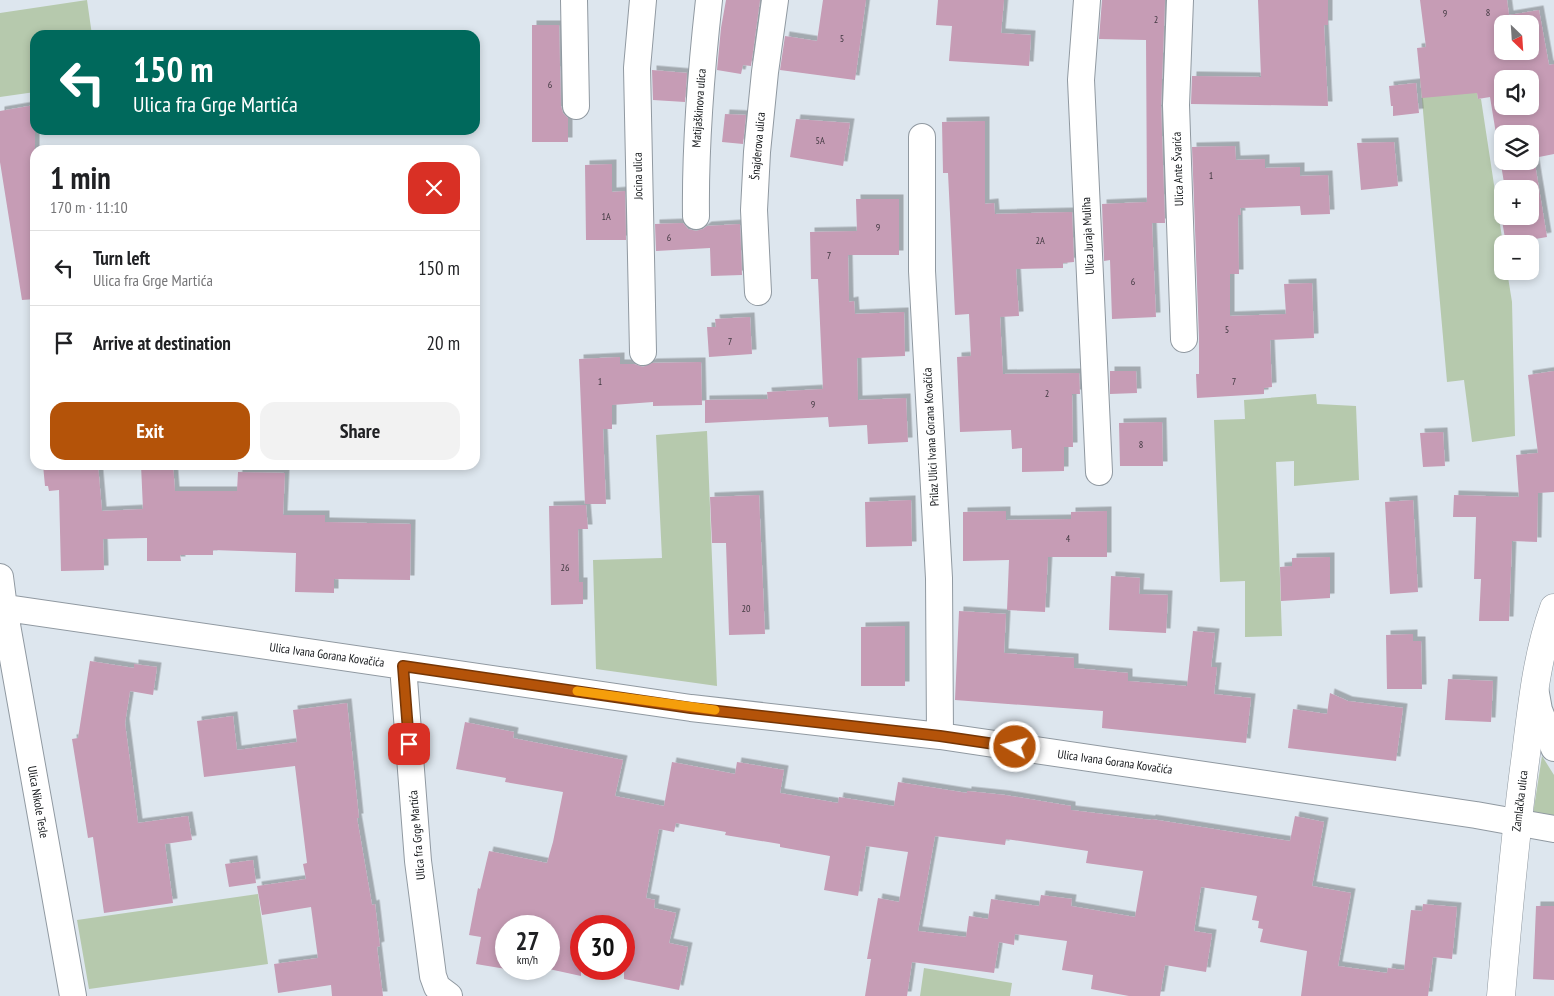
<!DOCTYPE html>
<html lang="en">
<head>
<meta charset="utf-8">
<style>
  body { margin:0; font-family:"PT Sans Narrow",sans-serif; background:#f2f2f2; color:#202124; height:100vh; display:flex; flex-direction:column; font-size:19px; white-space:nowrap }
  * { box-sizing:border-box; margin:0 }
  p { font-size:16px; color:#757577 }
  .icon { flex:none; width:28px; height:28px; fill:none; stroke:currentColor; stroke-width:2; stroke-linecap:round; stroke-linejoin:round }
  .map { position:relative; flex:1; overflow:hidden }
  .panel { position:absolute; left:30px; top:145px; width:450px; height:325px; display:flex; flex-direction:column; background:#fff; border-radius:15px; box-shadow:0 2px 8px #0003 }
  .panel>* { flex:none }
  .top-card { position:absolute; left:30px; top:30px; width:450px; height:105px; border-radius:15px; box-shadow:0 2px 8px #0003; background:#00695c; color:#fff; overflow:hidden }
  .needle { width:32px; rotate:155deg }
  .tools { position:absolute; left:1494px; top:15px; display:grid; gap:10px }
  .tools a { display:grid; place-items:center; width:45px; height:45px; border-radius:10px; background:#fff; box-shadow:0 2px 8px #0003; font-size:25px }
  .speed { position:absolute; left:495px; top:915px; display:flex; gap:10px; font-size:25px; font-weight:700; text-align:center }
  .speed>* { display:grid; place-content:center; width:65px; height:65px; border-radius:50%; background:#fff; box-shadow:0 2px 8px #0003; line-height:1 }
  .speed small { font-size:12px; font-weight:400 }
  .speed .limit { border:8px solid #d22; background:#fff; color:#111 }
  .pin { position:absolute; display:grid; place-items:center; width:42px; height:42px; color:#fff; margin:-21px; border-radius:10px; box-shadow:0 2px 8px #0006 }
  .me { position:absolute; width:55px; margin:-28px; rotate:278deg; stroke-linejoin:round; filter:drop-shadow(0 0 4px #0008) }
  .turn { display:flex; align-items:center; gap:18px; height:105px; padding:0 20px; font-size:22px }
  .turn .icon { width:65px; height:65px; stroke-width:2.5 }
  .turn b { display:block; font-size:35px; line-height:42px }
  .round { display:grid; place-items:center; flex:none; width:52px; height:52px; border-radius:15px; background:#f2f2f2 }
  .overview { display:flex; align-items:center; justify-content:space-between; height:85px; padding:0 20px }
  h1 { font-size:30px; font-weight:700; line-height:38px }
  .cta { display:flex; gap:10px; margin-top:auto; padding:10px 20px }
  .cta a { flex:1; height:58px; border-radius:15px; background:#b45309; color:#fff; font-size:20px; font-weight:700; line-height:58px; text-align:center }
  .cta a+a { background:#f2f2f2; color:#202124 }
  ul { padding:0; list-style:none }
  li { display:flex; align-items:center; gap:15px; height:75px; padding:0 20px; border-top:1px solid #e0e0e0 }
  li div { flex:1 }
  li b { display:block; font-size:19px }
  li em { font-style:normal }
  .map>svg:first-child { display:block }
</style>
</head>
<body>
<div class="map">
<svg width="1554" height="996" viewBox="0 0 1554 996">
  <defs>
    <filter id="shadow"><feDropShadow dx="4.5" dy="-4.5" stdDeviation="0" flood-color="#0004"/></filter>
  </defs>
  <rect width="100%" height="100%" fill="#dde6ee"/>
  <path fill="#b6c9ad" d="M87,0L92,35H35V92L0,97V13Z
    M1447,74L1477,93L1478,99H1481L1503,244L1502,271H1507L1512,302L1515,436L1472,442L1464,380L1447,382L1420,77Z
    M1316,394L1317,404L1356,406L1359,480L1294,486V461L1276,462L1282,636L1245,637V581L1220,582L1214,420L1245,419L1244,400Z
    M707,431L717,686L596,669L593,560L662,558L656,435Z
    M1542,756L1554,775V816L1533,814Z
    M258,894L268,964L89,989L77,920Z
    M924,968L1012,983L1010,996H920Z"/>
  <path fill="#c69cb5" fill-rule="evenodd" filter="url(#shadow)" d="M726,0H760L751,66L743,65L741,74L717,70L721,28Z
    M823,0H866L855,80L780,70L785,36L817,41Z
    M938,0H1004L1001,33L1031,35L1029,66L949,61L952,26L936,25Z
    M1102,0H1165L1161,106L1165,223H1152L1156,317L1112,319L1110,260L1104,261L1102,204L1147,202L1146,40L1099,39Z
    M1258,0H1328V25H1324L1328,106L1191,104L1192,76L1261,77Z
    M1420,0H1507L1509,15L1539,10L1549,65L1554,64V154L1534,158L1547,237L1506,244L1499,203L1502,202V216H1530V189H1505L1490,97L1478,99L1477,93L1422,98L1417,48L1426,47ZM1502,24H1530V51H1502ZM1502,79H1530V106H1502ZM1502,134H1530V161H1502Z
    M532,25H559L561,106L563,113L568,118V142H532Z
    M652,70L687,73L685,102L653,100Z
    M1416,83L1419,113L1393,116V106H1391L1389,86Z
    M35,105V299L22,300L0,162V111Z
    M725,114L746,115L743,144L722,142Z
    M796,119L850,123L843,166L790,157Z
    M985,121V204L994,203L995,214L1072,212L1074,262L1063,263V268L1016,269L1019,316L1000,317L1003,374L1079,373L1080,394H1072L1073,447H1064V471L1022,472V448L1012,449L1011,430L960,432L957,357L971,356L969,314L955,315L948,173H943L942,122Z
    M1394,142L1398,186L1361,190L1357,143Z
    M1235,146L1236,160L1265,159V168L1300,167V176L1328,175L1330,214L1301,215L1300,206L1240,208L1241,215H1238L1239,274H1230V316L1286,314L1284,284L1312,283L1314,338L1270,340L1272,387L1264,388V394L1197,398L1196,374H1199V338L1192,147Z
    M612,164V192L625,191L626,240H586L585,165Z
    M856,199H899V255H848L849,302L854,301L855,314L904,312L905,356L857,358L858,400L906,398L908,442L868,444L867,425L829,427L828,417L705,423V400L768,399L767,392L823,389L818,279H811L810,232L857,231Z
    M683,223L688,229L696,231L703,229L707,226L740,224L742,275L711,276L710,248L656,251L655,224Z
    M750,317L752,354L709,357L707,327H716L715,319Z
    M620,357V364H634L643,367L652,363L701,362L702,405L653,406V402L612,405V429H603L606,504H585L579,359Z
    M1110,371H1136L1137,393L1110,394Z
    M1554,371V492L1538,493L1537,542L1512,541L1509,621H1479L1481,579H1474L1476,517H1453L1454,495L1519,497L1516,455L1538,453L1528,375Z
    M1162,422L1163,466H1120L1119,423Z
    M1443,432L1445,466L1423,467L1420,433Z
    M43,465H98L102,511L143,509L141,465H173L175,491H237L238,472L285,473L283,515H325V522L411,524L410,580L334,579V593L295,592L296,553L213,550V555H180L181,561H147V538L103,539L104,570L61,571L59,490L49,491L48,486H45Z
    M759,495L765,634L729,635L726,543H712L710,497Z
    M911,500L912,546L866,547L865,502Z
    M1413,500L1418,592L1390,594L1385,502Z
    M586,505L588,529H578L579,582H583V604L551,605L549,506Z
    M1006,511V520L1071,519V512L1107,511V557H1048L1045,612L1007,610L1009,560L963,561V512Z
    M1330,557V598L1281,601L1280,567L1292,566V558Z
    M1111,576L1140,578L1139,594L1168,595L1166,633L1109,630Z
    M959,611L1006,614L1004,653L1074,658V668L1128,673V681L1187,686L1193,631L1215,633L1211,667H1217L1214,694L1251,698L1246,743L1102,728L1103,711L955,700Z
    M905,626V686H861V627Z
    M1413,634V641H1421L1422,689H1387L1386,635Z
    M90,661L134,668V664L157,667L153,695L130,691L125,723L138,823L188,816L192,840L165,844L173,903L104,913L93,837L88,838L72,739L78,738Z
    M1448,679L1493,681L1491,722L1445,720Z
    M1330,693L1348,701L1403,708L1396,761L1288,748L1293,709L1327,714Z
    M347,703L359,818H357L372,905L375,904L380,946L377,947L383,996H332L331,985L278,993L274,964L318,958L311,907L262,915L257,886L306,879L303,864L307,863L295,766L204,777L197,721L233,716L237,750L297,742L293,710Z
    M465,722L514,732L513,738L623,760L615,796L664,806L672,762L735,774L737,762L784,770L780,793L838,803L839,797L894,806L898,782L967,793V791L1005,795L1071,806V810L1151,820V819L1290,841L1295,816L1324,822L1312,886L1351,893L1338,966L1387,973L1388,968L1404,970L1411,910L1422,911L1423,904L1457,907L1452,959L1433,957L1428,996H1301L1307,951L1260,942L1263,929L1258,928L1259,921L1252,920L1257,896L1201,887L1194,931L1212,934L1206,972L1165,965L1160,996H1129L1091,989L1093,975L1062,970L1067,941L1015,934L1014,945L999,942L994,973L912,962L907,996H865L871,959H867L878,898L899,902L908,852L866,846L858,896L824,890L830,856L780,847V844L725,835L726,832L676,823L674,832L659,829L646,898L655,900L654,908L676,913L669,943L688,947L679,990L624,979V926H581V976L549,969V926H506V969L476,964L481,937L469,935L478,888L480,889L489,851L547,863L553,842L563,792L505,782L506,778L456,769ZM935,836L1005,845L1006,839L1088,851L1086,863L1143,871L1135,917L1071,906L1072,899L1041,895L1039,906L991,899L988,919L969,916L966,937L918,931Z
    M253,860L256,883L229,887L225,864Z
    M1536,906H1554V980L1533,979Z"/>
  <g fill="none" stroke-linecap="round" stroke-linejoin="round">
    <defs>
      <path id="street" d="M574,0L576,106
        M1087,0L1081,80L1099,472
        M1180,0L1176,105L1184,339
        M922,137V271L939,578L940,736
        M696,216C695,144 701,72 709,0
        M758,292L754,210L757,152L765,72L775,0
        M643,352L637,68L643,0
        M0,577L4,608L73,996
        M0,607L691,708L940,736L1476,815L1554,829
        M403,666L418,861L433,976L437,987L449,996
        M1535,688L1539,710L1554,748"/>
      <path id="secondary" d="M1501,996C1508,915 1515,834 1526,754C1532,705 1537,655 1554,608"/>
    </defs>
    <use href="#street" stroke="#9099a1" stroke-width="28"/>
    <use href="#secondary" stroke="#9099a1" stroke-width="29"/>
    <use href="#street" stroke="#fff" stroke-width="26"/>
    <use href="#secondary" stroke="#fff" stroke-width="28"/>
  </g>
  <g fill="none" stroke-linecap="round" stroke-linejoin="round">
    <defs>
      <path id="route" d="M409,744L403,666L691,708L940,736L1015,747"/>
    </defs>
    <use href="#route" stroke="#753606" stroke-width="12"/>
    <use href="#route" stroke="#b45309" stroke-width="9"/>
    <path stroke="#f59e0b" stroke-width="9" d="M577,691L715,710"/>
  </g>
  <g text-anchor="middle" stroke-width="4.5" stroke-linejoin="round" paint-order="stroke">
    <g font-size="10" fill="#3f373f">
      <text x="1488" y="16">8</text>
      <text x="1445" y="17">9</text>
      <text x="1156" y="23">2</text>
      <text x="842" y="42">5</text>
      <text x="550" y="88">6</text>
      <text x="820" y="144">5A</text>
      <text x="1211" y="179">1</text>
      <text x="606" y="220">1A</text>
      <text x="878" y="231">9</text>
      <text x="669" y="241">6</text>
      <text x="1040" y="244">2A</text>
      <text x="829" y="259">7</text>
      <text x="1133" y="285">6</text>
      <text x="1227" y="333">5</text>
      <text x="730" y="345">7</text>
      <text x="600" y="385">1</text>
      <text x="1234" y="385">7</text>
      <text x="1047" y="397">2</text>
      <text x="813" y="408">9</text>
      <text x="1141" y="448">8</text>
      <text x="1068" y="542">4</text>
      <text x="565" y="571">26</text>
      <text x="746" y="612">20</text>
    </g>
    <g font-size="12" fill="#121518" stroke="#fff">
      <text transform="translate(699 108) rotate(-86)" y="4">Matijaškinova ulica</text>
      <text transform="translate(758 146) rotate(-85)" y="4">Šnajderova ulica</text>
      <text transform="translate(1178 169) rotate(-92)" y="4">Ulica Ante Švarića</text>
      <text transform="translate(638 176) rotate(-91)" y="4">Jocina ulica</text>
      <text transform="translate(1088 236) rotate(-93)" y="4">Ulica Juraja Muliha</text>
      <text transform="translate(931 437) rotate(-93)" y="4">Prilaz Ulici Ivana Gorana Kovačića</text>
      <text transform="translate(327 655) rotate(8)" y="4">Ulica Ivana Gorana Kovačića</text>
      <text transform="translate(1115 762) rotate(8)" y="4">Ulica Ivana Gorana Kovačića</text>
      <text transform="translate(1520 801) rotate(-83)" y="4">Zamlačka ulica</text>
      <text transform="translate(38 802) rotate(80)" y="4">Ulica Nikole Tesle</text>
      <text transform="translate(417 835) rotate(-95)" y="4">Ulica fra Grge Martića</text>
    </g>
  </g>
</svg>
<div class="tools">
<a><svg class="needle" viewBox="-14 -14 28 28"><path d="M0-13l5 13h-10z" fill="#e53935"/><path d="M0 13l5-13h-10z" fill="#757577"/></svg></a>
<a><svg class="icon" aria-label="sound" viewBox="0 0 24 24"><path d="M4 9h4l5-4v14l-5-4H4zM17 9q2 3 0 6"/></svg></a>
<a><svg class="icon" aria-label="layers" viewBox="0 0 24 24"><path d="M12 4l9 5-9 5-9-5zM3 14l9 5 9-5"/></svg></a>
<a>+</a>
<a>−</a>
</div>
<div class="speed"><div>27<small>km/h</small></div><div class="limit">30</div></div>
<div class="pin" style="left:409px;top:744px;background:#d93025"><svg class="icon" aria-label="arrive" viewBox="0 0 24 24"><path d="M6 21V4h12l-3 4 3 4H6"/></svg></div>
<svg class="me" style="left:1015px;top:747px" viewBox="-20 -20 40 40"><circle r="17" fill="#b45309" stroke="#fff" stroke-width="3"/><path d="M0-11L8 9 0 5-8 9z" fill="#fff"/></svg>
<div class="top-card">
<div class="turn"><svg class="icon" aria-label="left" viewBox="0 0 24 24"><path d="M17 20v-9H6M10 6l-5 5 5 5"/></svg><div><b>150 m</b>Ulica fra Grge Martića</div></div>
</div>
<section class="panel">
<div class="overview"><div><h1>1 min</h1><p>170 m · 11:10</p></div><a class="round" style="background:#d93025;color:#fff"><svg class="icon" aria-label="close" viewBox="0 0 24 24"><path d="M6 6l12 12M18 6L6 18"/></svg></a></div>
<ul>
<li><svg class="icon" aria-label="left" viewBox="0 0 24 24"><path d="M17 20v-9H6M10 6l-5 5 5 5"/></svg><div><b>Turn left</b><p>Ulica fra Grge Martića</p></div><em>150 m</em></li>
<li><svg class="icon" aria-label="arrive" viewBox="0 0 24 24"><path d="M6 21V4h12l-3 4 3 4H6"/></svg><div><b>Arrive at destination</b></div><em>20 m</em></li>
</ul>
<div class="cta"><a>Exit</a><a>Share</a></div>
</section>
</div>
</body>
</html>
